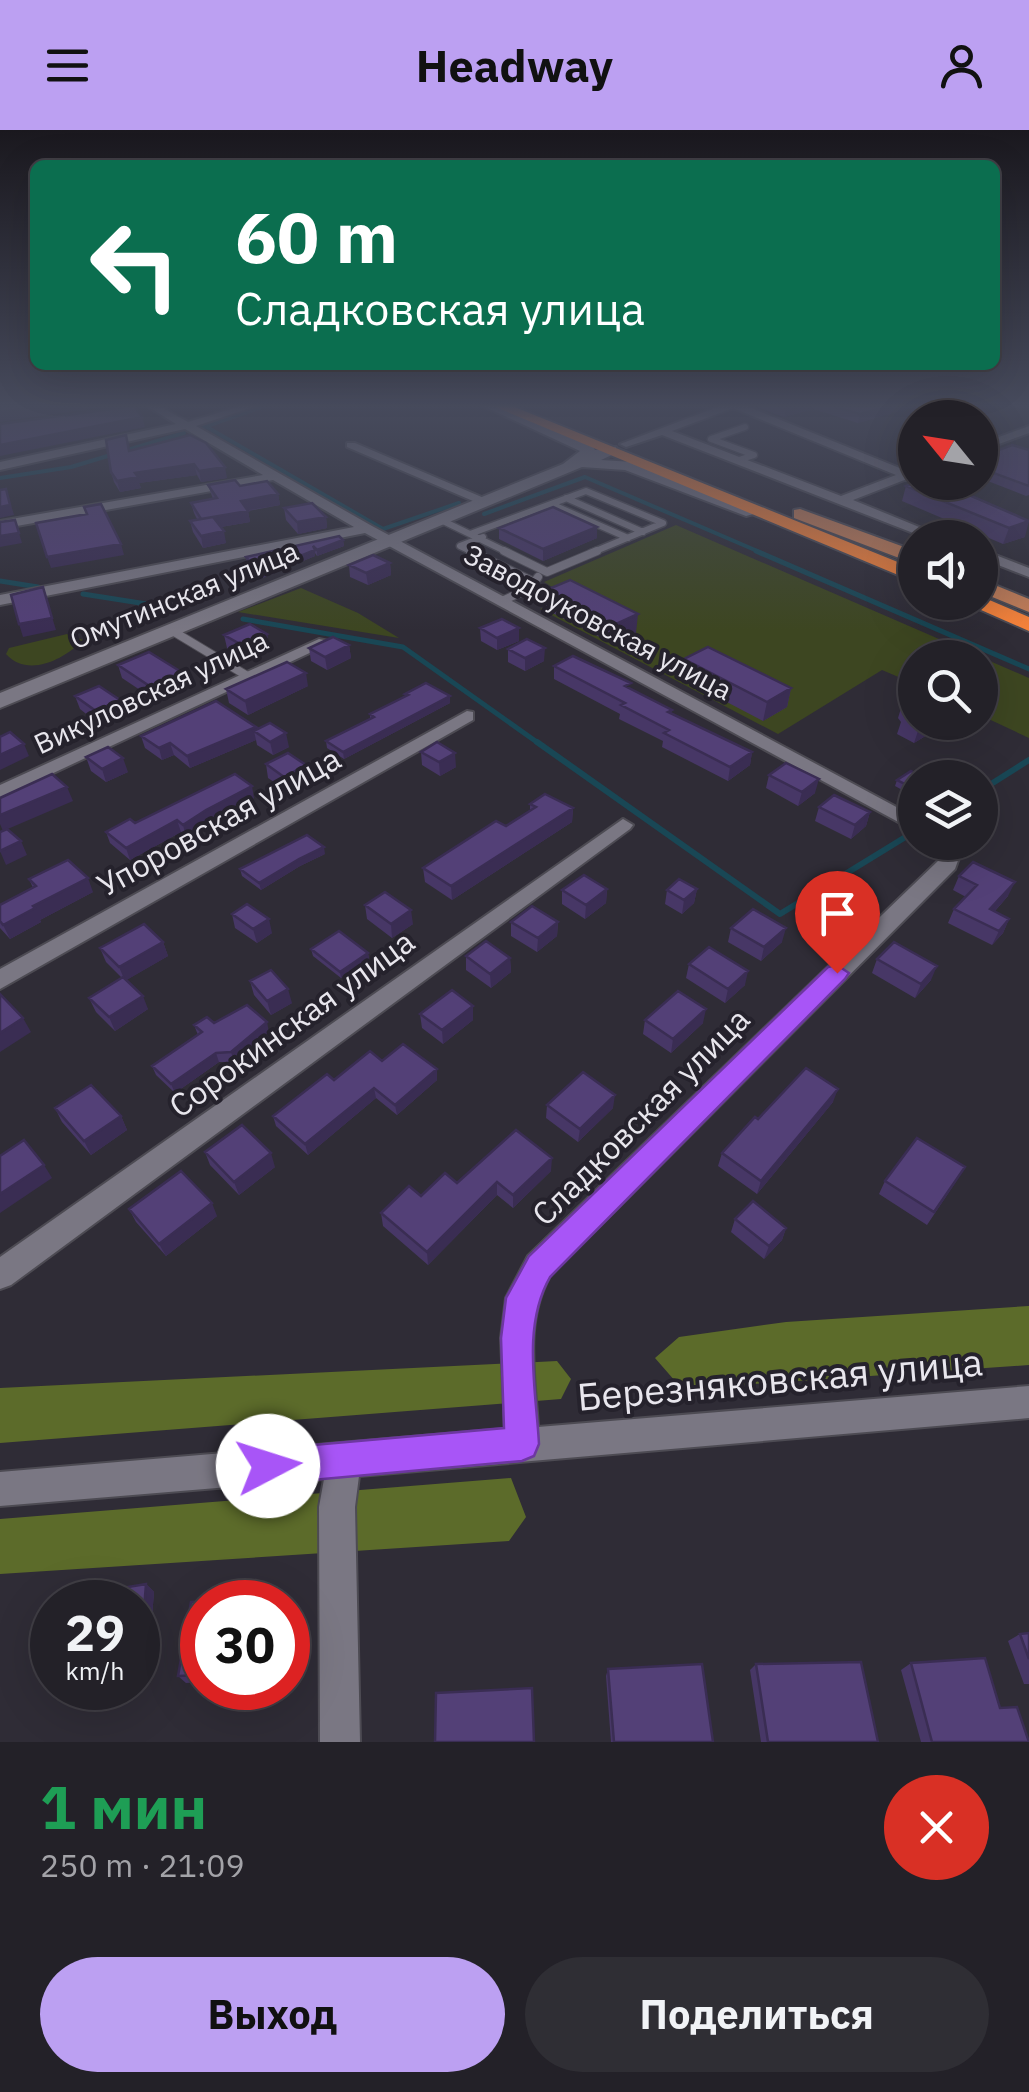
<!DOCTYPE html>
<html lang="ru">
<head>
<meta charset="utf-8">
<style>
  body { margin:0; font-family:"IBM Plex Sans",sans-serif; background:#2f2e34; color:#f1f3f6; height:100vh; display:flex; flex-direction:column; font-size:38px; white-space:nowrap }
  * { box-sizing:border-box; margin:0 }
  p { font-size:32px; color:#a3a3a8 }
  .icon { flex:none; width:55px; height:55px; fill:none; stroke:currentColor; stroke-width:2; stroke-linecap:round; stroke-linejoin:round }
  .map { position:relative; height:1612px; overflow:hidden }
  .sheet { display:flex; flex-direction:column; background:#232128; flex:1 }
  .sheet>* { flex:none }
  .banner { position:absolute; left:30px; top:30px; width:970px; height:210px; border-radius:15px; box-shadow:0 10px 40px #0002,0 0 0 2px #403e45; background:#0b6e4f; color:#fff; overflow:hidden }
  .needle { width:65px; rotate:300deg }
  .buttons { position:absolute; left:898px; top:270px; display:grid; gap:20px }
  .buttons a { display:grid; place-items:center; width:100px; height:100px; border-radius:50%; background:#232128; box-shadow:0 10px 40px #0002,0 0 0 2px #403e45; font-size:50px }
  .speed { position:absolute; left:30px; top:1450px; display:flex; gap:20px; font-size:50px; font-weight:700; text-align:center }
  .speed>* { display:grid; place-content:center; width:130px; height:130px; border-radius:50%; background:#232128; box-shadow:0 10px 40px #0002,0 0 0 2px #403e45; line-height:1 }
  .speed small { font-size:25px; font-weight:400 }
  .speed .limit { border:15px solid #d22; background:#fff; color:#111 }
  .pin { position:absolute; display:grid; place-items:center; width:85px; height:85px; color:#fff; margin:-102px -42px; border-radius:50% 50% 50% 0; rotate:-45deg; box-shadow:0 0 10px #0007 }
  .pin .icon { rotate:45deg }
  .me { position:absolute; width:110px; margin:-55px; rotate:85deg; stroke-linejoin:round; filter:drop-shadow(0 0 8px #0008) }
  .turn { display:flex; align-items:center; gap:35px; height:210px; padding:0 40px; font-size:45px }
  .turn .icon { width:130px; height:130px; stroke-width:2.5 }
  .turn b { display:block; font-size:70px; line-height:85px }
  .round { display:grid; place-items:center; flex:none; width:105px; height:105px; border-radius:52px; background:#2f2e34 }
  .head { display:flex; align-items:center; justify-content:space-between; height:170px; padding:0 40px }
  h1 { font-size:60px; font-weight:800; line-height:75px; color:#1e9e55 }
  .button { display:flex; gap:20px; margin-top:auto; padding:20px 40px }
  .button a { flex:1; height:115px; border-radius:60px; background:#bca0f2; color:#111; font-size:40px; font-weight:800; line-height:115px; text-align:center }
  .button a+a { background:#2f2e34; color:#f1f3f6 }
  header { display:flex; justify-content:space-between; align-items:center; height:130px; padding:0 40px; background:#bca0f2; color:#111; font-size:45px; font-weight:800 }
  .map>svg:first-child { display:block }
</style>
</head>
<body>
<header><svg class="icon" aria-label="menu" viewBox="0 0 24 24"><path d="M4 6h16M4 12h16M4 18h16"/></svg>Headway<svg class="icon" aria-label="person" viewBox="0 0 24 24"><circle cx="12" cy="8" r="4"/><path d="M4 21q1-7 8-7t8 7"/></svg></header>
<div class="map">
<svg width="1029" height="1612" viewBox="0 0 1029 1612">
  <rect width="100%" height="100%" fill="#2f2c36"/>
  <path fill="#3d4621" d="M676,395L1029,548V608L980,585V528H915V554L882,540L778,604L540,479L567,466L544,452Z
    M301,458L358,483L399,508L238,482Z
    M67,504L83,510C64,530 27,548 6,524L9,518Z"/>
  <path fill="#5c6b2a" d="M1029,1176V1235L682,1259L655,1228L679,1207L786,1192Z
    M557,1231L571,1249L561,1269L0,1313V1258Z
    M511,1348L526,1387L509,1411L0,1444V1389Z"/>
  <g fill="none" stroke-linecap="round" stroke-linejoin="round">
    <path stroke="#194755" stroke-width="4" d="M205,296L383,399L459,373
      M204,297L264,276
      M0,348L71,337L184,303
      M484,384L585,347L762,423"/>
    <path stroke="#194755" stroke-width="5" d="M756,421L1029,539
      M0,451L38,457
      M83,464L172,478
      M243,489L403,517L541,615"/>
    <path stroke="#194755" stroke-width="6" d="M537,612L780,784L912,703
      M980,661L1029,630"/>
    <defs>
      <path id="lane-far1" d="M739,330L754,325L711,309L745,297
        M566,368L643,402
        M551,374L628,408
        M441,390L509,423
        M470,404L586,361L663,393L591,423
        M475,423L460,416L483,407"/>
      <path id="lane" d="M470,421L534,452
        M504,421L547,442L597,421
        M502,471L530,458L538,447
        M171,500L249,547"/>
      <path id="street" d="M147,276H159L188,292L241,276H256L196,296L372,396L915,687V701L365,403L0,475V465L354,397L273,350L0,399V391L263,345L185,299L0,340V332L176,294Z
        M720,276H746L907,341L915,338V352L907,349L853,370L946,408H926L662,305L626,317L620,314ZM733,278L896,345L841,366L672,301Z
        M1029,296V303L980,321V314Z
        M347,313H355L491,371L480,374L347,317Z
        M980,419L1029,438V447L980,428Z
        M319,509L333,512L0,668V655Z
        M467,581L473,582V590L0,859V839Z
        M623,689L633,695L630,699L11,1155L0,1159V1127Z
        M935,712H956L961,722L955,739L550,1146C524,1192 535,1245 538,1297L1029,1256V1288L359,1346L355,1377L360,1612H320L319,1377L324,1349L0,1376V1342L505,1299L501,1208L506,1168L528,1126L938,731L941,722Z"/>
      <path id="secondary" d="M483,276H501L592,315L595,320L616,317V323L601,330L633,332L761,382L746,386L625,340L582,337L0,578V563L563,334L580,321Z"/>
      <path id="primary" d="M800,379L915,421V434L794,388V380Z
        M980,449L1029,469V482L980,462Z"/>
      <path id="highway" d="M493,276H512L915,439V452Z
        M980,466L1029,487V501L972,476L969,472H980Z"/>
    </defs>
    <use href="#lane-far1" stroke="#4d4b53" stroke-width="9"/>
    <use href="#lane" stroke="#4d4b53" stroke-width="10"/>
    <use href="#street" stroke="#4d4b53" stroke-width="4"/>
    <use href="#secondary" stroke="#4d4b53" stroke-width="4"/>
    <use href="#primary" stroke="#4d4b53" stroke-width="4"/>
    <use href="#highway" stroke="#4d4b53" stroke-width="4"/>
    <use href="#lane-far1" stroke="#7a7783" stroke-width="6"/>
    <use href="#lane" stroke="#7a7783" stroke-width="8"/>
    <use href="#street" fill="#7a7783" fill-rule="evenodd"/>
    <use href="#secondary" fill="#7a7783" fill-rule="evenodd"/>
    <use href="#primary" fill="#c57e57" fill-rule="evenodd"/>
    <use href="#highway" fill="#f78239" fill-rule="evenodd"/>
  </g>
  <path fill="#473766" d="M755,276H916L858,293L813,279L784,287Z
    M190,305L227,348L201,352L197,345L139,353L141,358L120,362L114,352L111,342Z
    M1029,320V365L1026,366L980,348V327Z
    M939,352L1025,407L1003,414L902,371L906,356Z
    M208,355L240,356L278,364L280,375L248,381L250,392L221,397L226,413L203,418L193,402L190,391L197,389L194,383L191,373L213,369Z
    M284,378L326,387L327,398L298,404L286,390Z
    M597,397V408L543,431L499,409V398Z
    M343,410L344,416L317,426L315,423V426L260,449L247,433L246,427Z
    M390,433L391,445L368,455L350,447L349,435Z
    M546,460L636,503L613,514L545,479Z
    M480,498L519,511L497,520L481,511Z
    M267,504L269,516L244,528L227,518L224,505Z
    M349,515L351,528L327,540L311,531L309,518Z
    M508,519L544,531L525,541L508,532Z
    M684,529L791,558L787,577L763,591L681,548Z
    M118,535L183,543L186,556L155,570L122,548Z
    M554,536L630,559L672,580L671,583L752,622L750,635L728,651L662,617L663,611L619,589L620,584L554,549Z
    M308,556L248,585L229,573L226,559Z
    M915,556V592H959L953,608L927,605L914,613L897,604L901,592L898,588L906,562Z
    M405,564L450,566V573L344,629L327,618L326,611L370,589V584L405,566Z
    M75,566L124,584L100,595L80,579Z
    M256,600L289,617L273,625L257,615L256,610L190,638L174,625L162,630L145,618L141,606Z
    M421,622L456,637L440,646L422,635Z
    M86,627L128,642L106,652L91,641Z
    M266,634L306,635L308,649L286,660L268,648Z
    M769,645L815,663L798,676L766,658Z
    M915,648V667L895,656L897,650Z
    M254,668L209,692L186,707L181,702L130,730L110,713L106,702L135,693Z
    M530,674L573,678L572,692L452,770L425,752L423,738L506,696L530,681Z
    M819,677L870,682L866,696L851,709L815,691Z
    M325,724L300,736L261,760L242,746L240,739Z
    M959,746L1008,766L995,781L1009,789L1003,803L992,815L948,793L954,779L966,767L953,760Z
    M29,749L93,762L40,790L41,792L10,809L0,798V775L33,758Z
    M607,759L606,773L585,789L562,774V760Z
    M697,759L694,773L682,784L665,774L667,760Z
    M365,775L413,794L392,808L367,789Z
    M232,784L272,803L257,813L235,798Z
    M511,792H558L557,806L537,822L511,806Z
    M731,798L782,812L761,831L728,812Z
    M163,812L168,826L126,850L148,879L115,901L96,882L89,868L122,848L106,832L100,818Z
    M311,819L368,823L369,830L341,848L313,826Z
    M466,826L510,828L511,842L491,858L466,840Z
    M877,829L931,850L915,868L872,843Z
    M689,834L745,855L725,873L686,848Z
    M250,851L292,873L271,885L254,865Z
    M473,876V890L443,914L422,898L420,884Z
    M645,890L703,893L671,923L643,904Z
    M214,893L269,902L234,932H219L175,963L156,945L152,936L198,905L194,895Z
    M382,931L437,950L397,985L376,968L308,1025L276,996L273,986L334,950Z
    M833,972L757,1064L718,1036L722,1023L758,989Z
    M547,975L613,978L578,1012L546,988Z
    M55,978L121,986L127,1000L91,1025L62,992Z
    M205,1022L275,1037L239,1065L210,1035Z
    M551,1041L513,1078L497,1065L428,1135L383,1096L381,1083L421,1066L457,1053Z
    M957,1050L927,1095L879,1064L885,1051Z
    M129,1079L217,1086L166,1126L136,1092Z
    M735,1089L786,1098L782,1110L764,1129L731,1102Z
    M146,1454L154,1462L150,1513L138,1515V1472Z
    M202,1472V1552L186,1553L178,1546Z
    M1029,1503V1554H1024L1008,1511L1020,1504Z
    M911,1533L1000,1578L1029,1612H921L901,1540Z
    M756,1534L878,1612H761L750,1540Z
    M608,1539L713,1612H611L606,1546Z"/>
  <path fill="#3a2d53" d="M42,276H111L0,292V282Z
    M798,276H814L813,279L784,287L786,279Z
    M890,276H916L858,293L860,284Z
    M142,287L145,297L0,326V315Z
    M194,334L197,345L139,353L141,358L120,362L117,351L135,343Z
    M225,337L227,348L201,352L199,341Z
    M278,364L280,375L243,381L241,371Z
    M9,368L14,385L0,388V377Z
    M248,381L250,392L203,400L201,389Z
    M326,387L327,398L298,404L297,392Z
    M1029,391L1025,407L1003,414L1009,398Z
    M597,397V408L543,431V419Z
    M224,401L226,413L203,418L201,406Z
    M19,403L22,413L0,417V406Z
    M343,410L344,416L317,426V420Z
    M121,414L124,425L51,438L47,427Z
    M315,420V426L260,449L259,443Z
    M390,433L391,445L368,455L366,443Z
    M43,457L56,500L23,507L19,494Z
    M638,484L636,503L613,514L614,495Z
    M519,498V511L497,520V508Z
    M267,504L269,516L244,528L242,515Z
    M349,515L351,528L327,540L325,527Z
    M545,518L544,531L525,541V528Z
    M183,543L186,556L155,570L151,557Z
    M306,543L308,556L248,585L245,571Z
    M791,558L787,577L763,591L767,572Z
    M450,566V573L344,629L343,622Z
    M120,570L124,584L100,595L96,581Z
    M921,592H932L927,605L914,613Z
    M256,597L257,603L254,601L256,610L190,638L187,626Z
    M286,603L289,617L273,625L270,612Z
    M170,613L174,625L162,630L159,618Z
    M24,614L29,626L0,640V625Z
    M752,622L750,635L728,651L730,637Z
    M455,623L456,637L440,646L439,632Z
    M123,628L128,642L106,652L102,639Z
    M306,635L308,649L286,660L284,647Z
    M819,649L815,663L798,676L802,662Z
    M252,656L254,668L209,692L186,707L183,695L206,680Z
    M67,657L73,671L3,701L0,694V685Z
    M573,678L572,692L452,770L451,756Z
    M870,682L866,696L851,709L855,695Z
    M177,690L181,702L130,730L126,718Z
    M21,711L27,725L6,735L0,721Z
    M324,717L325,724L300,736L261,760L259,753L299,729Z
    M88,748L93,762L40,790L41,792L10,809L3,795L33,776Z
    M1015,752L1008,766L984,793L990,779Z
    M607,759L606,773L585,789L586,775Z
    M697,759L694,773L682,784L684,770Z
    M411,780L413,794L392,808L391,794Z
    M269,789L272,803L257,813L253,799Z
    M1009,789L1003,803L992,815L999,801Z
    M558,792L557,806L537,822L538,808Z
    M786,798L782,812L761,831L764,817Z
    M163,812L168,826L125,851L119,837Z
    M368,823L369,830L341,848L340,842Z
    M510,828L511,842L491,858L490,844Z
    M937,836L931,850L915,868L921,854Z
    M748,841L745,855L725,873L728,859Z
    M288,859L292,873L271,885L267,871Z
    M143,866L148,879L115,901L109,887Z
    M473,876V890L443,914L442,900Z
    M706,879L703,893L671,923L673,909Z
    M23,888L31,902L0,922V903Z
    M267,892L269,902L234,932L231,922Z
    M216,923L219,932L175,963L171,954Z
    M437,939V950L397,985L395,975Z
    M374,958L376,968L308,1025L305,1014Z
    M838,959L833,972L757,1064L761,1051Z
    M615,965L613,978L578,1012L580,999Z
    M121,986L127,1000L91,1025L84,1011Z
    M271,1023L275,1037L239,1065L234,1052Z
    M552,1028L551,1041L513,1078V1065Z
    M44,1035L52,1048L0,1083V1064Z
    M497,1052V1065L428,1135L427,1122Z
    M212,1073L217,1086L166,1126L159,1114Z
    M786,1098L782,1110L764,1129L769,1116Z
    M146,1454L154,1462L150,1513L142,1506Z"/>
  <path fill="#534077" stroke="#3a2d53" stroke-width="2.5" d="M0,276H42L0,282Z
    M134,276L142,287L0,315V294Z
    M777,276H798L786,279Z
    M831,276H890L860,284Z
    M126,305L129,321L190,305L206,313L225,337L199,341L194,334L135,343L138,347L117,351L111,342L106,310Z
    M1012,315L1029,320V356L980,338V327Z
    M235,350L240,356L267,351L278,364L241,371L248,381L201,389L191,373L217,368L208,355Z
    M916,352H939L1029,391L1009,398L906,356Z
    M6,359L10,375L0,377V360Z
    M312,373L326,387L297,392L284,378Z
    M101,374L121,414L47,427L36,393L87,384L84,377Z
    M553,377L597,397L543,419L499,398Z
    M213,387L224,401L201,406L190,391Z
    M15,390L19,403L0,406V392Z
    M339,406L343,410L317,420L313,416L315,420L259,443L246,427Z
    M373,425L390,433L366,443L349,435Z
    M570,450L638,484L614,495L546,460Z
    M43,457L52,488L19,494L11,465Z
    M502,489L519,498L497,508L480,498Z
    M250,494L267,504L242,515L224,505Z
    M333,507L349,515L325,527L309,518Z
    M527,509L545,518L525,528L508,519Z
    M708,517L791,558L767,572L684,529Z
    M149,522L183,543L151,557L118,535Z
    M573,526L631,553L625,556L672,580L668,582L752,622L730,637L664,603L669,600L621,575L625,573L554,536Z
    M287,532L306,543L245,571L226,559Z
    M426,553L450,566L343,622L326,611L374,587L370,584L408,565L405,564Z
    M99,556L120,570L96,581L75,566Z
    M915,556V572L906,562Z
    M216,571L256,597L187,626L170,613L159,618L141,606Z
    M915,572V583L905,578Z
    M270,593L286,603L270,612L254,601Z
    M10,602L24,614L0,625V607Z
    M437,612L455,623L439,632L421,622Z
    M108,617L123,628L102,639L86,627Z
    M288,623L306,635L284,647L266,634Z
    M786,633L819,649L802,662L769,645Z
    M938,640L952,648H927Z
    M911,641L924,648H915V659L897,650Z
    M52,644L67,657L0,685V668Z
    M235,644L252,656L206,680L183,695L177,690L126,718L106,702L130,689L135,693Z
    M545,664L573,678L451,756L423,738L496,691L506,696L536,677L530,674Z
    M834,665L870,682L855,695L819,677Z
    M7,699L21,711L0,721V702Z
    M307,705L324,717L299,729L259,753L240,739Z
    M68,730L88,748L33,776L35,778L3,795L0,791V775L36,756L29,749Z
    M973,732L1015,752L990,779L1009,789L999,801L954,779L977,755L959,746Z
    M584,745L607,759L586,775L562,760Z
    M679,749L697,759L684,770L667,760Z
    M385,762L411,780L391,794L365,775Z
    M247,774L269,789L253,799L232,784Z
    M532,776L558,792L538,808L511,792Z
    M753,779L786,798L764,817L731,798Z
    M144,794L163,812L119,837L100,818Z
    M339,801L368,823L340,842L311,819Z
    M486,811L510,828L490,844L466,826Z
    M894,812L937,836L921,854L877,829Z
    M709,817L748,841L728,859L689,834Z
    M271,840L288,859L267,871L250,851Z
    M123,847L143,866L109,887L89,868Z
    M452,860L473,876L442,900L420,884Z
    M678,861L706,879L673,909L645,890Z
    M0,864L23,888L0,903Z
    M247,875L267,892L231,922L216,923L171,954L152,936L202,902L194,895L207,887L214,893Z
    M403,914L437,939L395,975L374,958L305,1014L273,986L327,944L334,950L370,921L382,931Z
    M806,938L838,959L761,1051L722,1023L755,987L758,989Z
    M583,942L615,965L580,999L547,975Z
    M91,955L121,986L84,1011L55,978Z
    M242,995L271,1023L234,1052L205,1022Z
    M516,1000L552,1028L513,1065L497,1052L427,1122L381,1083L409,1056L421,1066L445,1043L457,1053Z
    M917,1008L965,1037L934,1082L885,1051Z
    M24,1010L44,1035L0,1064V1026Z
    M181,1041L212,1073L159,1114L129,1079Z
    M753,1071L786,1098L769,1116L735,1089Z
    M146,1454L142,1506H138V1472H79L80,1465Z
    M254,1470V1472H202V1545L178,1546L191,1472Z
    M1029,1503V1529L1020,1504Z
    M985,1528L1000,1578L1017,1577L1029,1612H932L911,1533Z
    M861,1532L878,1612H768L756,1534Z
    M702,1534L713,1612H614L608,1539Z
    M532,1558L534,1612H435L436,1563Z"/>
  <linearGradient id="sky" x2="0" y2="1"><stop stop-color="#1a181e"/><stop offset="0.55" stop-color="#474b5d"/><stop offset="1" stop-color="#474b5d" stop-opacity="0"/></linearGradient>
  <rect width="1029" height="501" fill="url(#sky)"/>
  <path fill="#a855f7" stroke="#6d37a1" stroke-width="2.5" d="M837,835L849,843L845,849L550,1147C522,1196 536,1259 539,1314L534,1326L522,1331L268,1354L255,1349L250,1336L255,1324L268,1319L504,1298L501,1208L506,1168L529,1126L828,837Z"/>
  <g text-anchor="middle" stroke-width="8" stroke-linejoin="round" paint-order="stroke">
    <g font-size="28" fill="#e8e6ed" stroke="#25222c">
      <text transform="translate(184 465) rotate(-22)" y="10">Омутинская улица</text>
      <text transform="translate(598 492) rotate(28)" y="10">Заводоуковская улица</text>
      <text transform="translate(151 562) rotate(-25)" y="10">Викуловская улица</text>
    </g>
    <g font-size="32" fill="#e8e6ed" stroke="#25222c">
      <text transform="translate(219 692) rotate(-29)" y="11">Упоровская улица</text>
      <text transform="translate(292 894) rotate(-36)" y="11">Сорокинская улица</text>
      <text transform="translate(641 987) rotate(-45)" y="11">Сладковская улица</text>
    </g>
    <g font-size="38" fill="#e8e6ed" stroke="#25222c">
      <text transform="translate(780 1250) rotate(-5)" y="13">Березняковская улица</text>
    </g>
  </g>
</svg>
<div class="buttons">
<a><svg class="needle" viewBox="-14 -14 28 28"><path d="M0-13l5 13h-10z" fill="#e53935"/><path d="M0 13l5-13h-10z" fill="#a3a3a8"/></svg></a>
<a><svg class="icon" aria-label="sound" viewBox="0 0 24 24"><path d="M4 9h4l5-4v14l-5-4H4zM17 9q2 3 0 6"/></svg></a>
<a><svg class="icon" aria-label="search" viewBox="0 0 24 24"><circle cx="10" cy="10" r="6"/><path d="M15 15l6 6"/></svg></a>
<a><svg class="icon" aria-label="layers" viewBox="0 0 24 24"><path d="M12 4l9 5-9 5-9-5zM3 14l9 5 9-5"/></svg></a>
</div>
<div class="speed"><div>29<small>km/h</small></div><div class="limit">30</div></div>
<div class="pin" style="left:837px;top:843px;background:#d93025"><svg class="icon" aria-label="arrive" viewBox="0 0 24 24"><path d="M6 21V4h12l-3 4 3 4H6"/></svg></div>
<svg class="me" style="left:268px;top:1336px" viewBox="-20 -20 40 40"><circle r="19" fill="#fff"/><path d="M0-13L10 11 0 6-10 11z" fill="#a855f7"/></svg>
<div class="banner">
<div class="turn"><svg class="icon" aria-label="left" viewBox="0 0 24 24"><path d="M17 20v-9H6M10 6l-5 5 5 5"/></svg><div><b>60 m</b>Сладковская улица</div></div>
</div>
</div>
<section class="sheet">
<div class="head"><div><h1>1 мин</h1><p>250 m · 21:09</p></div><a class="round" style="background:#d93025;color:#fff"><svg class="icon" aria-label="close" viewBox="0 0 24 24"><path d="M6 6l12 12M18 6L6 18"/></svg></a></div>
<div class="button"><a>Выход</a><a>Поделиться</a></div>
</section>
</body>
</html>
